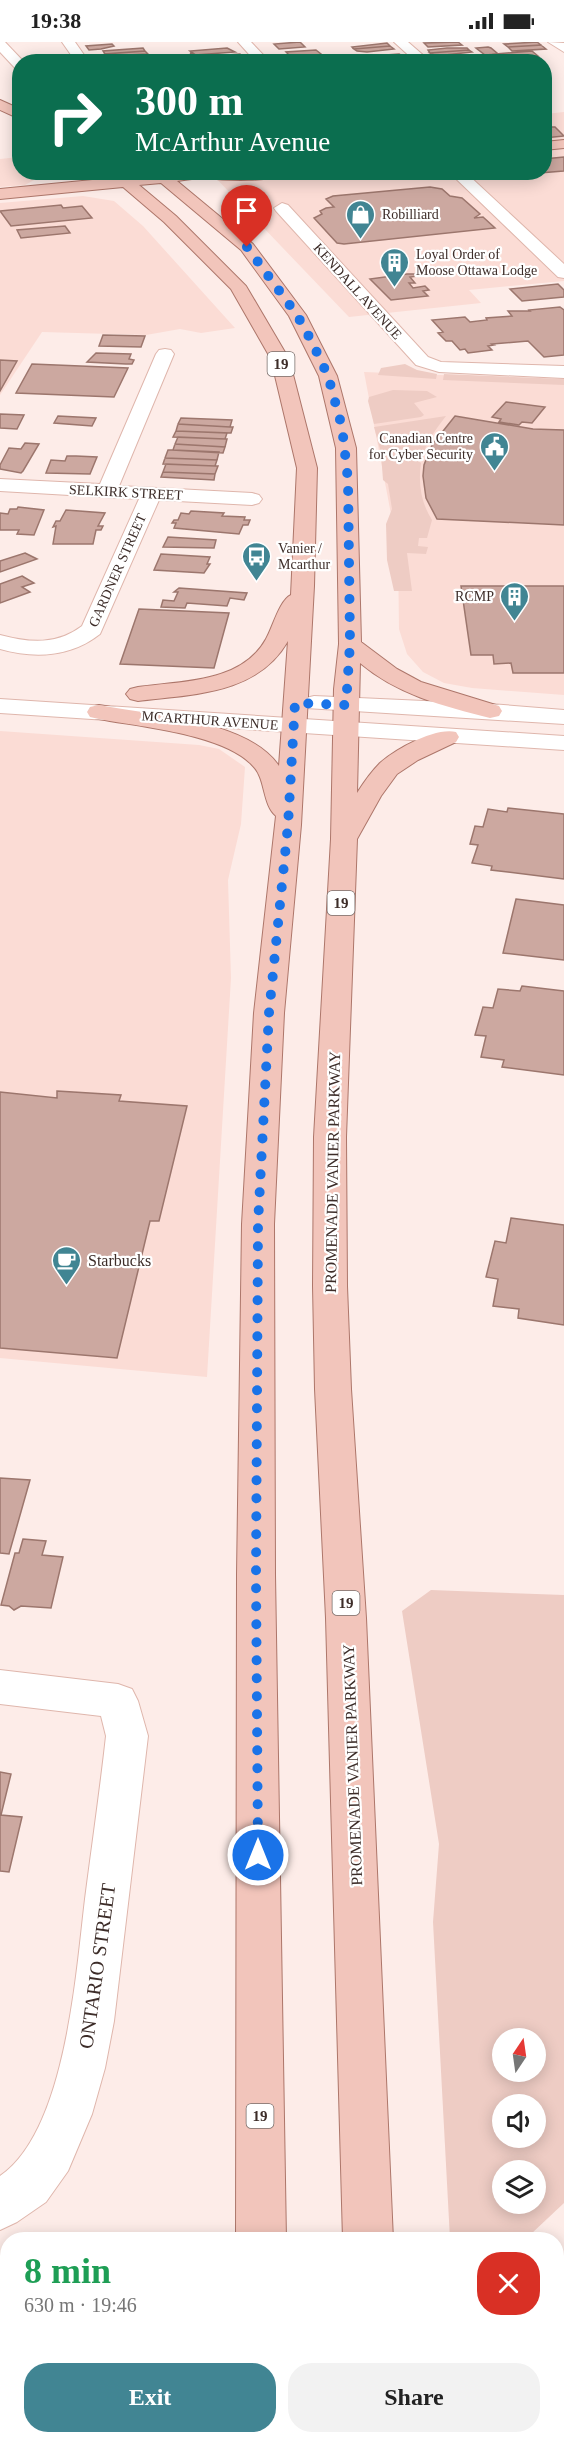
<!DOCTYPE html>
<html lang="en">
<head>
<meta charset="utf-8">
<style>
  body { margin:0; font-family:Georgia,serif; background:#f2f2f2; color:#222; height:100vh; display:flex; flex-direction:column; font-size:22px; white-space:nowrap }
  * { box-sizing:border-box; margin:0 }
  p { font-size:20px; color:#767676 }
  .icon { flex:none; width:33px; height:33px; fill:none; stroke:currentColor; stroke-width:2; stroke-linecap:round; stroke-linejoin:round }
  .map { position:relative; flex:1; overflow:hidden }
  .side { position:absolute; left:0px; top:2190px; width:564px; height:212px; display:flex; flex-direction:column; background:#fff; border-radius:24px 24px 0 0; box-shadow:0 3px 15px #0003 }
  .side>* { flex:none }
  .banner { position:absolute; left:12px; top:12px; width:540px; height:126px; border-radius:24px; box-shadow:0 3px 15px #0003; background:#0b6e4f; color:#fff; overflow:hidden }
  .needle { width:39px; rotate:13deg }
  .buttons { position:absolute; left:492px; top:1986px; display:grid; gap:12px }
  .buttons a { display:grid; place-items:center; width:54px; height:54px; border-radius:50%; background:#fff; box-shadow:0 3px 15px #0003; font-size:30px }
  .pin { position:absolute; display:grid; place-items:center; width:51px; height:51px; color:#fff; margin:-62px -26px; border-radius:50% 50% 50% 0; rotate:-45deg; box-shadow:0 0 6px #0007 }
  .pin .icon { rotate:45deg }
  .me { position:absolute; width:66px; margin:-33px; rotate:0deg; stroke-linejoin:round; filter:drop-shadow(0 0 4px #0008) }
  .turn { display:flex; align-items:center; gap:21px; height:126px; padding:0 24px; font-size:27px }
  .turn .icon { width:78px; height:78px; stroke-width:2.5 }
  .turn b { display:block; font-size:42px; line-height:51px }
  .round { display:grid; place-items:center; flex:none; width:63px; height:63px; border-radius:24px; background:#f2f2f2 }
  .summary { display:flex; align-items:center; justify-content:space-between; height:102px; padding:0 24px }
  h1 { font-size:36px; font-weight:700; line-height:45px; color:#1e9e55 }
  .action { display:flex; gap:12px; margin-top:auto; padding:12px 24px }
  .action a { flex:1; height:69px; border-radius:24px; background:#418593; color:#fff; font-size:24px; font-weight:700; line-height:69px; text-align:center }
  .action a+a { background:#f2f2f2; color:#222 }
  .status { display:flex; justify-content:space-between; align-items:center; height:42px; padding:0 30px; background:#fff; direction:ltr }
  .status svg { height:16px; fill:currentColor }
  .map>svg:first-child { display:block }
</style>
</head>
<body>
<div class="status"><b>19:38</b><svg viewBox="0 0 49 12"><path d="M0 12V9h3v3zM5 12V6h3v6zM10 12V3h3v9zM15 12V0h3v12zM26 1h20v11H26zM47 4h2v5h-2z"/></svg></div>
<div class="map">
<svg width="564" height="2401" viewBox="0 0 564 2401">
  <rect width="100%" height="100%" fill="#fdece8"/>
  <path fill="#fbdcd5" d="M564,70V239L469,248L481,261L349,275L211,131L544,130L545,72Z
    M19,115L20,130L47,131L25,143L0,145V117Z
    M83,154L114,159L143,184L235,286L201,291L180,287L146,293L42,290L0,353V161Z
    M364,330L564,338V653L472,646L444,641L423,630L407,612L399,587L398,509Z
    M0,689L199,703L219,707L245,725L241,782L228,838L231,936L207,1335L0,1316Z"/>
  <path fill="#eeccc4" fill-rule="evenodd" d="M405,322L417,328L437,332L436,337L378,333L381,326Z
    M444,332L564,337V343L443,338Z
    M393,348L427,349L437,355L414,361L424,373L421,375L374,382L368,359L369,355Z
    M446,374C436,387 425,401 422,418L418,419L421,421C418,441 421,461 432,478L427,496H419L418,504L428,505L426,512L407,511L412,549H394L387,518L386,482L392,467L388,442L383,438L381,411L374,385Z
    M431,1548L564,1553V2161L531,2192V2197H450L433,1880L439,1802L402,1569ZM536,1996V2030H502V1996ZM502,2062H536V2096H502ZM536,2128V2162H502V2128Z
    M557,2372L564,2389V2401H461L460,2394H556Z"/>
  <path fill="#cca8a0" stroke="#9c766d" stroke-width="1.5" d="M300,0L305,5L279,7L274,2Z
    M458,0L462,3L428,5L424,1Z
    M537,0L541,3L508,5L504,2Z
    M387,1L390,4L354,7L352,5Z
    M112,2L114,4L101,7L89,8L86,4Z
    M541,3L546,7L512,9L508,5Z
    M390,4L394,7L367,10L357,9L354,7Z
    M488,5L491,6L498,12L485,13L476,6Z
    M143,6L145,9L105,12L103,9Z
    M227,6L235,10L195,13L190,11H193L190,9Z
    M447,6H467L469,8L430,11L428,8Z
    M316,8L326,16L295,19L286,10Z
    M469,8L472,10L436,14L430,11Z
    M145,9L148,12L107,14L105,12Z
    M532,9L538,14L499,16L494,12Z
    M240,12L242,14H236L239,16L203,19L189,18L186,16Z
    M399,12L406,16L374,19L361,18L357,15Z
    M128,13L139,14L142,17L102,19L99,15Z
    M465,13L470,17L444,19L437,16Z
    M54,15L56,17L29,19L26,16Z
    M544,85H555L564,94L544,96Z
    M564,115V129L491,135L486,130H544V117Z
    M430,145L442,147L450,154L462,156L480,172L474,176L483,175L495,186L344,202L337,201L314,176L322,172L320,169L326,166L334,165L326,157L333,154Z
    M61,163L63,166L82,164L92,176L11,184L0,169Z
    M65,184L70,191L21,196L17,188Z
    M407,232H416L418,234L410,235L415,241H409L413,246L425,244L429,248L423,249L428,254L391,258L370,237Z
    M558,242L564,248V255L522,259L510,247Z
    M560,265L564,268V313L544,315L528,299L492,302L494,303L488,304L492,308L468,311L465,307L460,308L452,299H446L438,291L443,290L432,278L465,275L470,280L487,278L486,276L512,274L508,269H530L529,268Z
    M103,293L145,294L141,305L99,304Z
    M96,311L131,312L129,317L134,318L132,322H126L87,320Z
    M0,318L17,319L0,349Z
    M32,322L128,326L114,355L16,351Z
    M506,360L545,365L532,381L522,380L519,383L499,380L501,377L492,375Z
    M0,372L24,373L17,387L0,386Z
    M58,374L96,376L92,384L54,381Z
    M455,374L533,387L564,388V483L437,477L426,456L423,434L424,423L432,403Z
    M181,376L232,378L230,385L178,382Z
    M178,382L230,385H233L231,391L176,389Z
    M176,389L227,391L225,397L173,395Z
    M178,395L225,397H227L225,405L175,402Z
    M25,401L39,402L23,429L21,431L0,427V423L9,406L21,407Z
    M175,402L225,405L223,411L173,408Z
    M168,408H173L219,410L217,418L165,416Z
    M67,414H76L97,415L90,432L46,431L51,418L65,419Z
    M165,416L217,418L215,424L163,422Z
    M166,422L215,424H218L215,432L163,430Z
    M163,430L215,432L214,438L161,435Z
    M18,465L44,468L34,493L17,492L19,488H0V471L8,472L10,467H17Z
    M66,468L105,471L98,484H103L101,488H96L93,502H53L56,484L53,485L56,479H60Z
    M191,469L224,471L222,474L245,475L244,478H250L248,483H243L239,492L174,486L176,481H172L174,478H178L181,471L189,472Z
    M168,495L216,498L214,506L163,505Z
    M25,511L37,517L0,530V519Z
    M161,512L210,515L207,522H210L204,531L154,528Z
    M22,534L34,541L22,545L30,550L0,561V542Z
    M461,544H564V631H513L511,621L494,622L493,613H471Z
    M179,546L247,551L244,558L230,556L227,564L187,561L185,566L161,565L163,558L174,559L178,550H174Z
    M139,567L229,571L214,626L120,622Z
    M508,766L564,772V837L491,828L492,824L472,821L478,803L470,802L475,784L483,785L488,767L507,770Z
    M516,857L564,863V918L503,911Z
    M522,944L564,949V1033L502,1025L504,1018L481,1015L486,994L475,993L483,965L493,966L498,947L520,949Z
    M57,1049L121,1053L119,1059L187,1064L159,1179H150L117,1316L0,1306V1050L57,1056Z
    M511,1176L564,1183V1283L518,1276L519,1267L493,1264L498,1237L486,1235L495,1199L506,1201Z
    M0,1436L30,1438L9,1512L0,1511Z
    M23,1497L46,1499L42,1513L63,1515L51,1566L21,1564L14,1568L9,1564L1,1563L15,1511H19Z
    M0,1730L11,1732L1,1773L22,1775L9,1830L0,1829Z
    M0,2327L8,2328V2394H52L50,2401H0Z
    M52,2394H117L115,2401H50Z"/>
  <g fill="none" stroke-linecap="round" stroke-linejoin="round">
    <defs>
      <path id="minor" d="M0,0H5L24,20H20V27L15,26L0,10Z
        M62,0H75L89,20H76Z
        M238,0H251L270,20H256Z
        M394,0H408L431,20H416Z
        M548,0L564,1V10Z
        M449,130H465L564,222V236L558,235Z
        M282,161L288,163L428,315L441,320L564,324V336L439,330L416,323L276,169L274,166Z
        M165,307L171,308L174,312L119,444L252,451L259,453L262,457L259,461L252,463L159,458L100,592C71,615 35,617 0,607V593C30,601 57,603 82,584L139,457L0,449V437L100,442L156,312L159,308Z
        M0,1628L118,1642L132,1647L138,1659L148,1694L114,1979L105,2026L92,2072L68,2129L46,2160L17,2180L0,2188V2134C66,2089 76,1931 85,1857C92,1803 100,1748 106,1694L101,1674L0,1662Z"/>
      <path id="secondary" d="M314,654L490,662L564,668V682L306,666L302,661L306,656Z
        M0,657L564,694V708L0,671Z"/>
      <path id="primary" d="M0,58L20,67V77L0,68Z
        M564,98V106L544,108V100Z
        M108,130H125L130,135L151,133L150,130H288C277,141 222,138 205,136C196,136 186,138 177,139L253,202L306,273L337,334L356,406L361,600L397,627L421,640L499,664L502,669L499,674L490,676C443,664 398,653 360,621L357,751C364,740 371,730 380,721C396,707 435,685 456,690L459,695L456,700L418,718L397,732L381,754L357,797L346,1095L347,1244L351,1347L366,1576L393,2198H343L326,1576L315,1347L313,1244L314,1095L331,797L334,647L339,602L336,406L319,334L289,274L241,208L161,141L139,143L176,174L246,244L289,317L317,426L314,544L301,783L284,971L274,1182L275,1533L286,2198H236L237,1533L242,1182L254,971L276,774C262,762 266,737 253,724C225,692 140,685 99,677L90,675L87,670L90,665L99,663C151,673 248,678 279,724L288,599C257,653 193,652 138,659L130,657L126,652L130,647L138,645C182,639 242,641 266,597C273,585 279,559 291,553L297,426L271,317L231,247L164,180L123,145L0,157V147L113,136Z
        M231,2394H285V2401H231Z
        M348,2394H402V2401H348Z"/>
    </defs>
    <use href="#minor" stroke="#dfb6ac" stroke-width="2"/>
    <use href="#secondary" stroke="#dfb6ac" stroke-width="2"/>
    <use href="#primary" stroke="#ad766a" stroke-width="2"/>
    <use href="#minor" fill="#fff" fill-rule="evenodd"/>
    <use href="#secondary" fill="#fff" fill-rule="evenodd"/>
    <use href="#primary" fill="#f2c5bb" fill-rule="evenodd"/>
  </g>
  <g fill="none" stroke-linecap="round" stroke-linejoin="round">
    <path stroke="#1a73e8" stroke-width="10" stroke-dasharray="0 18" d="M247,205L297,273L312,300L328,334L342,385L348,438L350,602L346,663L295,661L288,783L269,971L258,1182L256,1533L258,1813"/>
  </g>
  <defs>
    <symbol id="shop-pin" viewBox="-11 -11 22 30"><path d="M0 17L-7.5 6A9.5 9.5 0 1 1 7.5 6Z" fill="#418593" stroke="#fff"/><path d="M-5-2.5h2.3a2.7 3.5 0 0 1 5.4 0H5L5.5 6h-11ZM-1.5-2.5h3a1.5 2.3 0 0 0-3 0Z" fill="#fff"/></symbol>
    <symbol id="building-pin" viewBox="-11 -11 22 30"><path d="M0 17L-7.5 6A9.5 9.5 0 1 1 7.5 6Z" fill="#418593" stroke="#fff"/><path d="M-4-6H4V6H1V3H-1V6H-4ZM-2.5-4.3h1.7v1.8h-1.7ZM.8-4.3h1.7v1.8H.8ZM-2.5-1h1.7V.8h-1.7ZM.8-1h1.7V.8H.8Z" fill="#fff"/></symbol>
    <symbol id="civic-pin" viewBox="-11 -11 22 30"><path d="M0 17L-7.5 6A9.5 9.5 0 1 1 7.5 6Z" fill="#418593" stroke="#fff"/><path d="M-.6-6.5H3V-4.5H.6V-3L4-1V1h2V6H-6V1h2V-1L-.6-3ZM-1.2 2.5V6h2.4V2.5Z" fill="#fff"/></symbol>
    <symbol id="bus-pin" viewBox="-11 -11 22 30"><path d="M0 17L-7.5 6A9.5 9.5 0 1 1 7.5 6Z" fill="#418593" stroke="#fff"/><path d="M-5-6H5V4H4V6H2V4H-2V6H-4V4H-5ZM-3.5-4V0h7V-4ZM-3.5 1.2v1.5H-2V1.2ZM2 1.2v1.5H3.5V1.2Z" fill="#fff"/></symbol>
    <symbol id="cafe-pin" viewBox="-11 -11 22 30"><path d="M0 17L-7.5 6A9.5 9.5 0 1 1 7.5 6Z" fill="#418593" stroke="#fff"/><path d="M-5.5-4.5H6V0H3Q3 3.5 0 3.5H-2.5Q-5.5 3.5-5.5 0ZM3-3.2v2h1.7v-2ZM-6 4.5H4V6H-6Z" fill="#fff"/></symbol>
  </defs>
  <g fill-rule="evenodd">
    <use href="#shop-pin" x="344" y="156" width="33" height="45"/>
    <use href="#building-pin" x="378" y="204" width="33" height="45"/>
    <use href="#civic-pin" x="478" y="388" width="33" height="45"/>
    <use href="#bus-pin" x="240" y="498" width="33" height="45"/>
    <use href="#building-pin" x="498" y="538" width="33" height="45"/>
    <use href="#cafe-pin" x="50" y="1202" width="33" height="45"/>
  </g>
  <g text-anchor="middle" stroke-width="4.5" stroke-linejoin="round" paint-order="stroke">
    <g font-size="14" fill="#3d2d29" stroke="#fff" text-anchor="start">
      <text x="382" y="177">Robilliard</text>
      <text x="416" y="217">Loyal Order of<tspan x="416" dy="16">Moose Ottawa Lodge</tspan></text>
      <text x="473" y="401" text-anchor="end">Canadian Centre<tspan x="473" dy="16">for Cyber Security</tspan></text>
      <text x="278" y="511">Vanier /<tspan x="278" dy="16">Mcarthur</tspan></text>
      <text x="494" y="559" text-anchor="end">RCMP</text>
    </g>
    <g font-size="14" fill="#3d2d29" stroke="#fff">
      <text transform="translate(358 249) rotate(48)" y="5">KENDALL AVENUE</text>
      <text transform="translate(126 450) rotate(3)" y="5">SELKIRK STREET</text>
      <text transform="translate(117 528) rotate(-66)" y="5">GARDNER STREET</text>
      <text transform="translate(210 678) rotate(4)" y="5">MCARTHUR AVENUE</text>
    </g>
    <g fill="#fff" stroke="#776c69" stroke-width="1.5">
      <rect x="267.5" y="310" width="27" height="24" rx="4.5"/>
      <rect x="327.5" y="849" width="27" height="24" rx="4.5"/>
      <rect x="332.5" y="1549" width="27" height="24" rx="4.5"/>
      <rect x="246.5" y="2062" width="27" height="24" rx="4.5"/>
    </g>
    <g font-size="15" font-weight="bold" fill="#3d2d29">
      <text x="281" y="327">19</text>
      <text x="341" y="866">19</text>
      <text x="346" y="1566">19</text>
      <text x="260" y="2079">19</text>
    </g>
    <g font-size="16" fill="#3d2d29" stroke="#fff">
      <text transform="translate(332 1130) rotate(-89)" y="6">PROMENADE VANIER PARKWAY</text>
      <text transform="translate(352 1723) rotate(-92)" y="6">PROMENADE VANIER PARKWAY</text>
    </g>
    <g font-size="16" fill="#3d2d29" stroke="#fff" text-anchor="start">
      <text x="88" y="1224">Starbucks</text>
    </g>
    <g font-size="20" fill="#3d2d29" stroke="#fff">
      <text transform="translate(97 1924) rotate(-82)" y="7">ONTARIO STREET</text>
    </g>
  </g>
</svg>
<div class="buttons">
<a><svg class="needle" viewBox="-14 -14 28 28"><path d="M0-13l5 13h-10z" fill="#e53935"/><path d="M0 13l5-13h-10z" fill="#767676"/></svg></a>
<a><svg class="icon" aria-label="sound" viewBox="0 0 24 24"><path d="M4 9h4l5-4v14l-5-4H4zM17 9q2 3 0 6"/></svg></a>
<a><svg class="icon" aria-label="layers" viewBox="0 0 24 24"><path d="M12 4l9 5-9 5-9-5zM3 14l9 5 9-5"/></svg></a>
</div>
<div class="pin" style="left:247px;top:205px;background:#d93025"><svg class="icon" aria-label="arrive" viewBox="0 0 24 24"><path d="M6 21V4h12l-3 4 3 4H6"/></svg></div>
<svg class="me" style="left:258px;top:1813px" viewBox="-20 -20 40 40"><circle r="17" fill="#1a73e8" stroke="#fff" stroke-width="3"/><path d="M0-11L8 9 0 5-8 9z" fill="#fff"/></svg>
<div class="banner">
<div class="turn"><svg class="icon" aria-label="right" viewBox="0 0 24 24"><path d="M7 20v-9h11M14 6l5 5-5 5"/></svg><div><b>300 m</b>McArthur Avenue</div></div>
</div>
<section class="side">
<div class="summary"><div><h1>8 min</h1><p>630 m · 19:46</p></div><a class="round" style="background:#d93025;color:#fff"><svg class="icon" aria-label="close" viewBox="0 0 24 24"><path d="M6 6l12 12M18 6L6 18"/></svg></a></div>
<div class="action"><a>Exit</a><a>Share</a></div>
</section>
</div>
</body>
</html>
